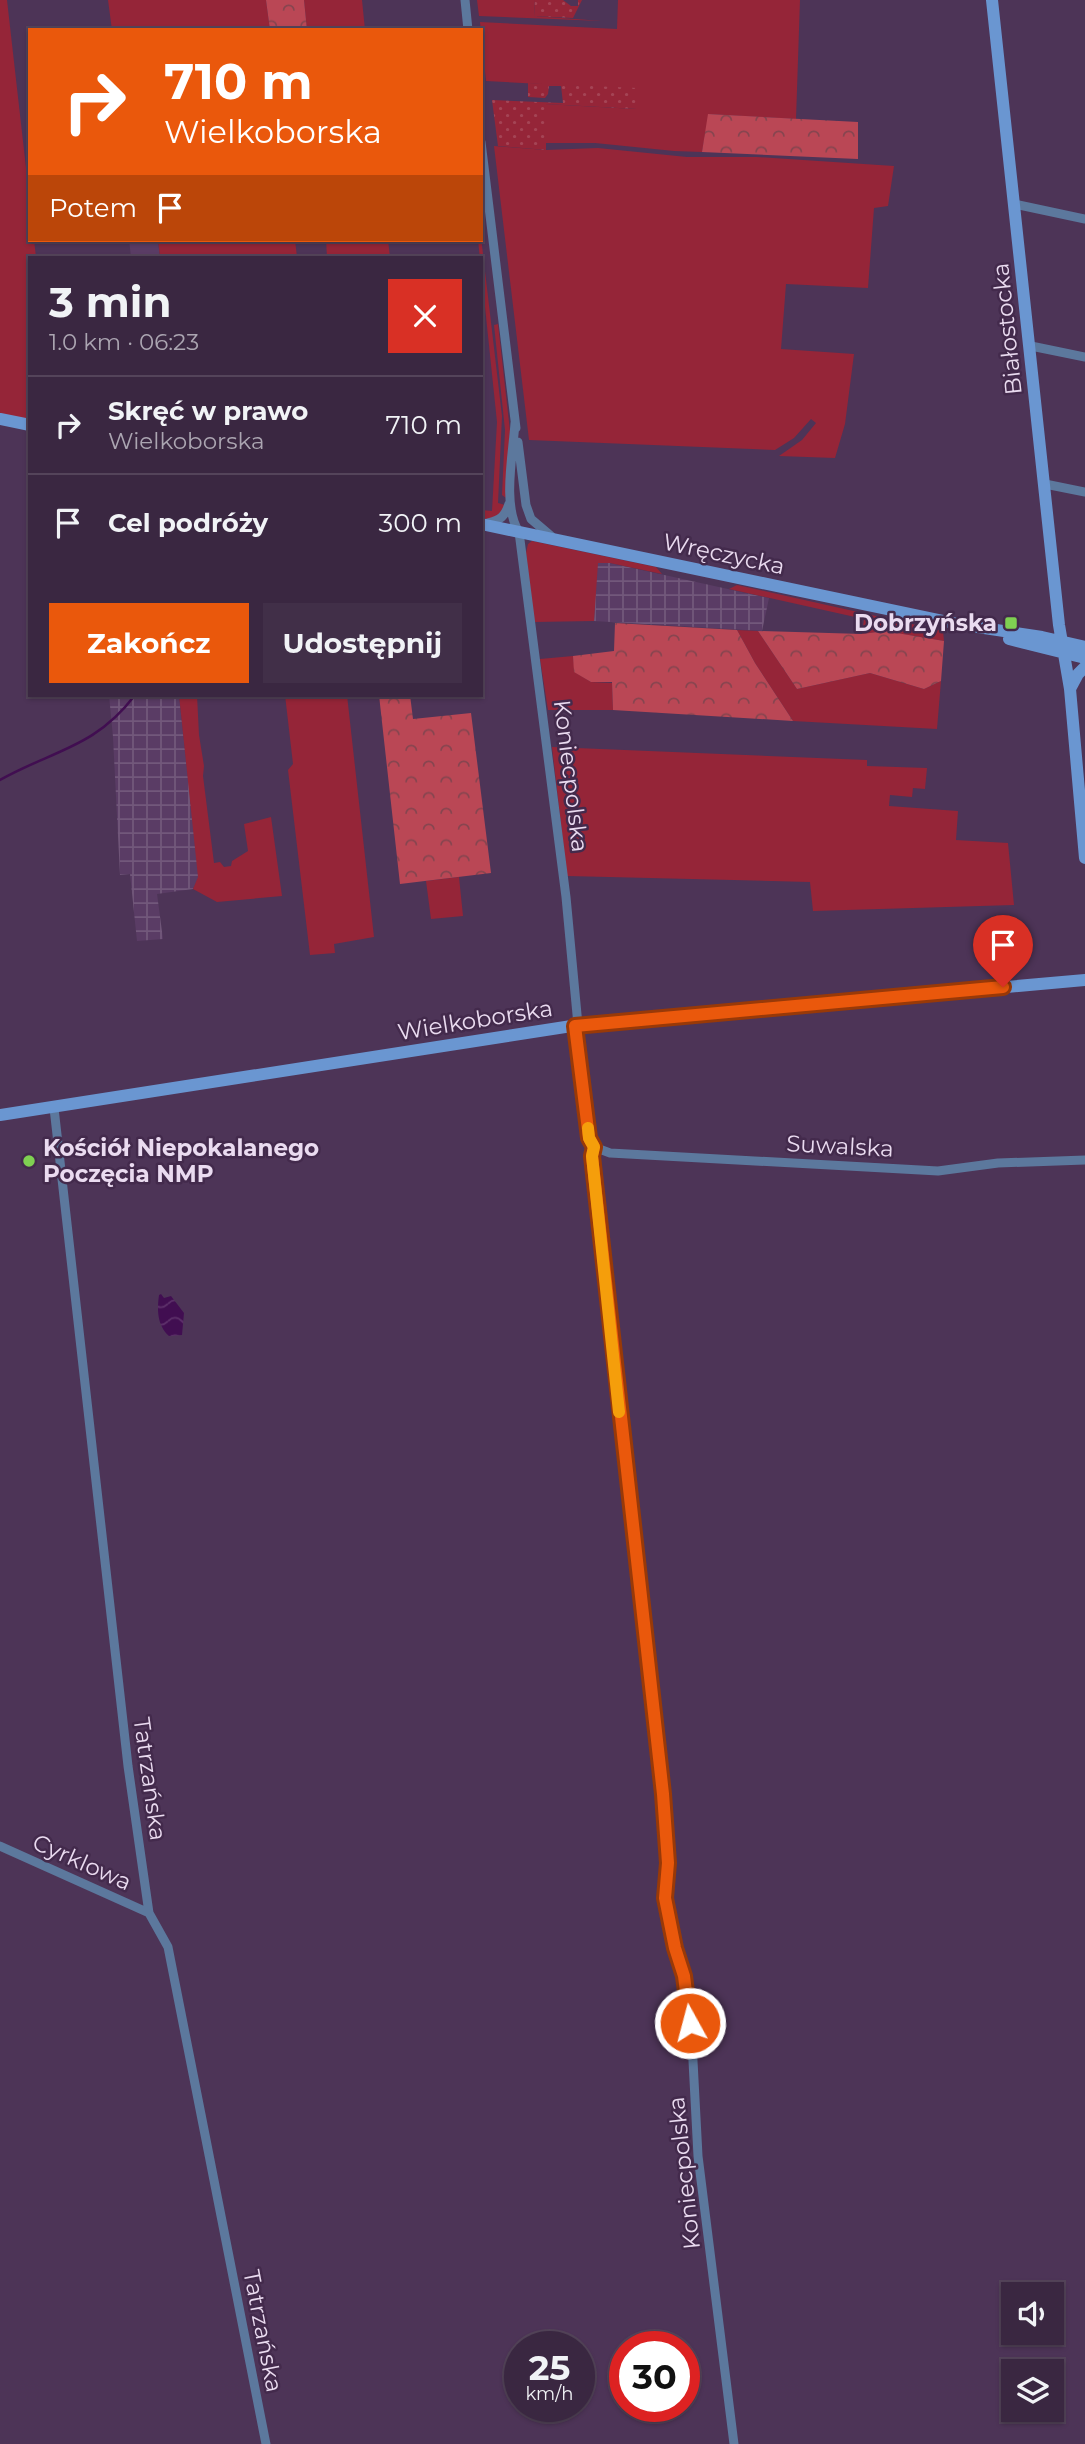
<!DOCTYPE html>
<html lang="pl">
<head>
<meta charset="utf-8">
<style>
  body { margin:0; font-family:Montserrat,sans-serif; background:#412f48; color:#f1f3f6; height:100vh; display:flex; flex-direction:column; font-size:26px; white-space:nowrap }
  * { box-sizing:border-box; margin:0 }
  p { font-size:23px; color:#aba5b1 }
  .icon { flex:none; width:38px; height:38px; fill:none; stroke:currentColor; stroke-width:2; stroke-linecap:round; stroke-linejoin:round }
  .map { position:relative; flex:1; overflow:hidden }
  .panel { position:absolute; left:28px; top:256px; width:455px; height:441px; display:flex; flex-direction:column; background:#3a2741; border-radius:0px; box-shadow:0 2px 5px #0004,0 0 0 2px #54445a }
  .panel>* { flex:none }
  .banner { position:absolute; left:28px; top:28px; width:455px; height:214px; border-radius:0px; box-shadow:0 2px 5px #0004,0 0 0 2px #54445a; background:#ea580c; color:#fff; overflow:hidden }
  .tools { position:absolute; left:1001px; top:2282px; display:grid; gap:14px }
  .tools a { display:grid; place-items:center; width:63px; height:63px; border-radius:0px; background:#3a2741; box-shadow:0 2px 5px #0004,0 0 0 2px #54445a; font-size:35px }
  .speed { position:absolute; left:504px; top:2331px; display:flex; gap:14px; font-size:35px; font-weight:700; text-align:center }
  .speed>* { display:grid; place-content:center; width:91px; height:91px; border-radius:50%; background:#3a2741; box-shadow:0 2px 5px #0004,0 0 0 2px #54445a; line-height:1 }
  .speed small { font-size:18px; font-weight:400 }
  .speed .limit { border:10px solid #d22; background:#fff; color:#111 }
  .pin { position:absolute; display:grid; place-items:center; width:60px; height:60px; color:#fff; margin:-72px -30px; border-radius:50% 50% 50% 0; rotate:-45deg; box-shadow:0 0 7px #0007 }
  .pin .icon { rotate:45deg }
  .me { position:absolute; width:77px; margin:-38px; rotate:353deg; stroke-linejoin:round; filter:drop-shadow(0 0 5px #0008) }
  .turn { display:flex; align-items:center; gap:24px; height:147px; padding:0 21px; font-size:32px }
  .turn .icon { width:91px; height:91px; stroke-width:2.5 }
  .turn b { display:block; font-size:49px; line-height:60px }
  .then { display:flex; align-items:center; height:66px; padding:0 21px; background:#0003; gap:14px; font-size:26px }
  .round { display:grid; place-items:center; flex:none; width:74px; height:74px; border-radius:0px; background:#412f48 }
  .summary { display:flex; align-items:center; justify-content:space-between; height:119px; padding:0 21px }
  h1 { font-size:42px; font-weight:700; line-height:52px }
  .cta { display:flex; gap:14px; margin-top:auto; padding:14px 21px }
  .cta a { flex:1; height:80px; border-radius:0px; background:#ea580c; color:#fff; font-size:28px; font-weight:700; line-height:80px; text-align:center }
  .cta a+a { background:#412f48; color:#f1f3f6 }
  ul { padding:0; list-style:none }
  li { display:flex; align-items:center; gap:21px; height:98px; padding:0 21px; border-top:2px solid #54445a }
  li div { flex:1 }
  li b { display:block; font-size:26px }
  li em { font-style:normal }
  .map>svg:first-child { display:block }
</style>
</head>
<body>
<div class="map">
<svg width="1085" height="2444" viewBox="0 0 1085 2444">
  <defs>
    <pattern id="industrial-grid" width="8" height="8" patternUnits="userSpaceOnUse" patternTransform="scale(1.75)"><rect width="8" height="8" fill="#5a3c65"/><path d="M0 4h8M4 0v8" fill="none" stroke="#72587b"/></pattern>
    <pattern id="forest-crowns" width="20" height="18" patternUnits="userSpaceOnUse" patternTransform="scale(1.75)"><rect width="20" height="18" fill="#ba4755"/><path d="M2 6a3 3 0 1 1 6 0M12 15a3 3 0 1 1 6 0" fill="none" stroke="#86454f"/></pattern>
    <pattern id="garden-dots" width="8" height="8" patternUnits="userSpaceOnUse" patternTransform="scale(1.75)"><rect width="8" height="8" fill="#952538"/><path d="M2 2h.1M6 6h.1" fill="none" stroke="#a44455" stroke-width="1.8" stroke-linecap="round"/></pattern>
    <pattern id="water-waves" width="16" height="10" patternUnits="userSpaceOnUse" patternTransform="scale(1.75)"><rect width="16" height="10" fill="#410e51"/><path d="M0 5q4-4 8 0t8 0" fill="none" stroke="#5d306a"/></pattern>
  </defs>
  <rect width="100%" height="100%" fill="#4d3457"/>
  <path fill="#5a3c65" d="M129,240H158L160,257H131Z"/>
  <path fill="url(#industrial-grid)" d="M597,562L610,563L769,598L762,631L594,621Z
    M109,695H179L199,877L193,889L157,894L163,939L137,941L130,874L120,875L113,737Z"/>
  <path fill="#952538" d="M0,0H7L30,203V240H34L36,257H30V421L0,414Z
    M108,0H266L270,30H112Z
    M304,0H362L365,30H307Z
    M477,0H535L534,16L602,21L479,16Z
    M618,0H800L796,119L709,114L702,152L674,151L595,143H546L545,104L636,109L637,89L486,81L480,22L617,29Z
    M494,146L546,150L598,148L687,157H757L894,166L888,206L874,208L868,288L786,284L781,349L854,354L845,424L835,458L779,456L802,440L816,423L811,419L794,438L775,450L529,440Z
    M481,237L502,416L498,503L505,505V512L489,520L481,518V510L492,511L497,422L478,240H481Z
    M158,240H295L297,257H160Z
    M326,240H388L390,257H327Z
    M498,324L510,431L506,498L502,495L505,430L494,325Z
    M532,541L656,567L662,574L610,563H598L594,621L534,622L526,553L528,544Z
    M737,585L943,631L944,641L885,631L862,634L864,619L729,589Z
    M737,630L758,631L797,689L870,673L924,689L941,681L937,729L793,721L755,663Z
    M573,656L575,672L591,682L612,683L613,710H548L540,659Z
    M179,695H197L199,735L204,766L203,776L214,863L220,862L224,867L231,866L232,861L248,851L244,824L271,817L282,896L217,902L193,889L198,877Z
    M285,695H347L374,937L334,944L335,953L310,955L288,770L293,764Z
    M552,747L867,760V766L927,768L925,789L913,788L912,797L890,795L889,806L958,811L956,840L1008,843L1014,905L813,911L810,882L567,876Z
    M459,877L463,916L431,919L426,881Z"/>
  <path fill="url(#forest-crowns)" d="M266,0H304L307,30H270Z
    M708,114L858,122V159L702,152Z
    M615,623L737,630L755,663L793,721L613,710L612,682H591L574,672L573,656L614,651Z
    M758,631L862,634L885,631L944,641L941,681L924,689L870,673L797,689Z
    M379,695H410L413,719L471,713L491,873L400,884Z"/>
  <path fill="url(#garden-dots)" d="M535,0H563L571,6H578V0H582L573,18L534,16Z
    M528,83L637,88V109L546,104V150L498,146L492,100L563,103L561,86H549L548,94L545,98L528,97Z"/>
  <path fill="url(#water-waves)" d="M161,1294L164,1298L171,1296L184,1313L182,1335L169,1336C157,1325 157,1310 159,1295Z"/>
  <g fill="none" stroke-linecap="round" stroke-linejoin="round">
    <path stroke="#410e51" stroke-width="2.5" d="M0,780C53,750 95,748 135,695"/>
    <path stroke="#5c789d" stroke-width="9" d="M465,0L468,30
      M481,142L516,428
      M1014,204L1085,219
      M1031,346L1085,357
      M515,423C513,454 502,506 519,532L566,897L578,1025
      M518,442L526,505L531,519L551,536
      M1045,484L1085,492
      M488,523C501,520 505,516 509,504
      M575,1025L589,1138L594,1147L591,1156L663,1794L668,1863L665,1898L684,1976L688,2004L692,2042L698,2156L734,2444
      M54,1108L128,1766L149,1913L168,1947L266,2444
      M594,1147L610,1153L938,1171L998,1163L1085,1160
      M0,1846L149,1913"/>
    <path stroke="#6a96d1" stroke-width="12" d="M992,0L1059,625L1070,689L1085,858
      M0,419L30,425
      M481,524L958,624L1042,637L1085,647
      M1009,639L1085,658
      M1070,689L1078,674L1085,667
      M0,1115L578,1025L1085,980"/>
  </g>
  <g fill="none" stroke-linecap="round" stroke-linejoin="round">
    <defs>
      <path id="route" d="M690,2023L684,1976L675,1948L665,1898L668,1863L663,1794L592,1156L594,1147L589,1138L575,1026L1003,987"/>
    </defs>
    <use href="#route" stroke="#983908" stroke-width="18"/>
    <use href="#route" stroke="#ea580c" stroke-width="12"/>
    <path stroke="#f59e0b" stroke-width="12" d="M588,1128L589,1138L594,1147L592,1156L619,1412"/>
  </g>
  <g fill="#7fd052" stroke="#432a4c" stroke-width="2.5">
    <rect x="1004" y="616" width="14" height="14" rx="3.5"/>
    <circle cx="29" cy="1161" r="7"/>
  </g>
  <g text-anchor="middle" stroke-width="5" stroke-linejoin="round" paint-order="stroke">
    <g font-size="23" fill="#eadbf0" stroke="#432a4c">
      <text transform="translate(1007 329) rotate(-96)" y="8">Białostocka</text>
      <text transform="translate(724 554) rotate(12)" y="8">Wręczycka</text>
      <text transform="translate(571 776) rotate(83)" y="8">Koniecpolska</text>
      <text transform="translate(475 1020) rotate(-9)" y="8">Wielkoborska</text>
      <text transform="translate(840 1146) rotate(3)" y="8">Suwalska</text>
      <text transform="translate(150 1779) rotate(82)" y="8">Tatrzańska</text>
      <text transform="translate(82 1862) rotate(24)" y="8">Cyrklowa</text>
      <text transform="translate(684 2173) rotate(-96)" y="8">Koniecpolska</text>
      <text transform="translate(263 2331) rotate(79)" y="8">Tatrzańska</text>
    </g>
    <g font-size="23" font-weight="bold" fill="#eadbf0" stroke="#432a4c" text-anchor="end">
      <text x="997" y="631">Dobrzyńska</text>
      <text x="43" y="1156" text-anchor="start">Kościół Niepokalanego<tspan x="43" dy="26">Poczęcia NMP</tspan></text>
    </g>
  </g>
</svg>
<div class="tools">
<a><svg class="icon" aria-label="sound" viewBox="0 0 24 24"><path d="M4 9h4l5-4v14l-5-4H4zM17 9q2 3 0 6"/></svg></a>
<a><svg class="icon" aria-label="layers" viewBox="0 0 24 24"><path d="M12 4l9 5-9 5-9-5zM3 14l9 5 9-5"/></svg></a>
</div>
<div class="speed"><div>25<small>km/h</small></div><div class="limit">30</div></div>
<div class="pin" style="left:1003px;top:987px;background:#d93025"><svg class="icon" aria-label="arrive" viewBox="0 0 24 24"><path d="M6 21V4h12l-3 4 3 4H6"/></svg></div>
<svg class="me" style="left:690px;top:2023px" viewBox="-20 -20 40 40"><circle r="17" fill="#ea580c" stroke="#fff" stroke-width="3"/><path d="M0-11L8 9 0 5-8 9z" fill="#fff"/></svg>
<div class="banner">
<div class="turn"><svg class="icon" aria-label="right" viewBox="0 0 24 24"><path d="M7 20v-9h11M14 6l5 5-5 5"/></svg><div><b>710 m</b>Wielkoborska</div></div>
<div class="then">Potem<svg class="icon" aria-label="arrive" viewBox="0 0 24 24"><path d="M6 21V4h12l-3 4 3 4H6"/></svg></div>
</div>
<section class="panel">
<div class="summary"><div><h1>3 min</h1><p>1.0 km · 06:23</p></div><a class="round" style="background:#d93025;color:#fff"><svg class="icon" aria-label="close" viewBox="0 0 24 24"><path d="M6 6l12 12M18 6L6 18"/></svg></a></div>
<ul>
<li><svg class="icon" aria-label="right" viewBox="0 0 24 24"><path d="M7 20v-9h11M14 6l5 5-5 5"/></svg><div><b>Skręć w prawo</b><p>Wielkoborska</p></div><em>710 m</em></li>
<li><svg class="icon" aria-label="arrive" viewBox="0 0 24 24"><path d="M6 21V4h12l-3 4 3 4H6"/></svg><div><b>Cel podróży</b></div><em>300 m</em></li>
</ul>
<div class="cta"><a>Zakończ</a><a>Udostępnij</a></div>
</section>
</div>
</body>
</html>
